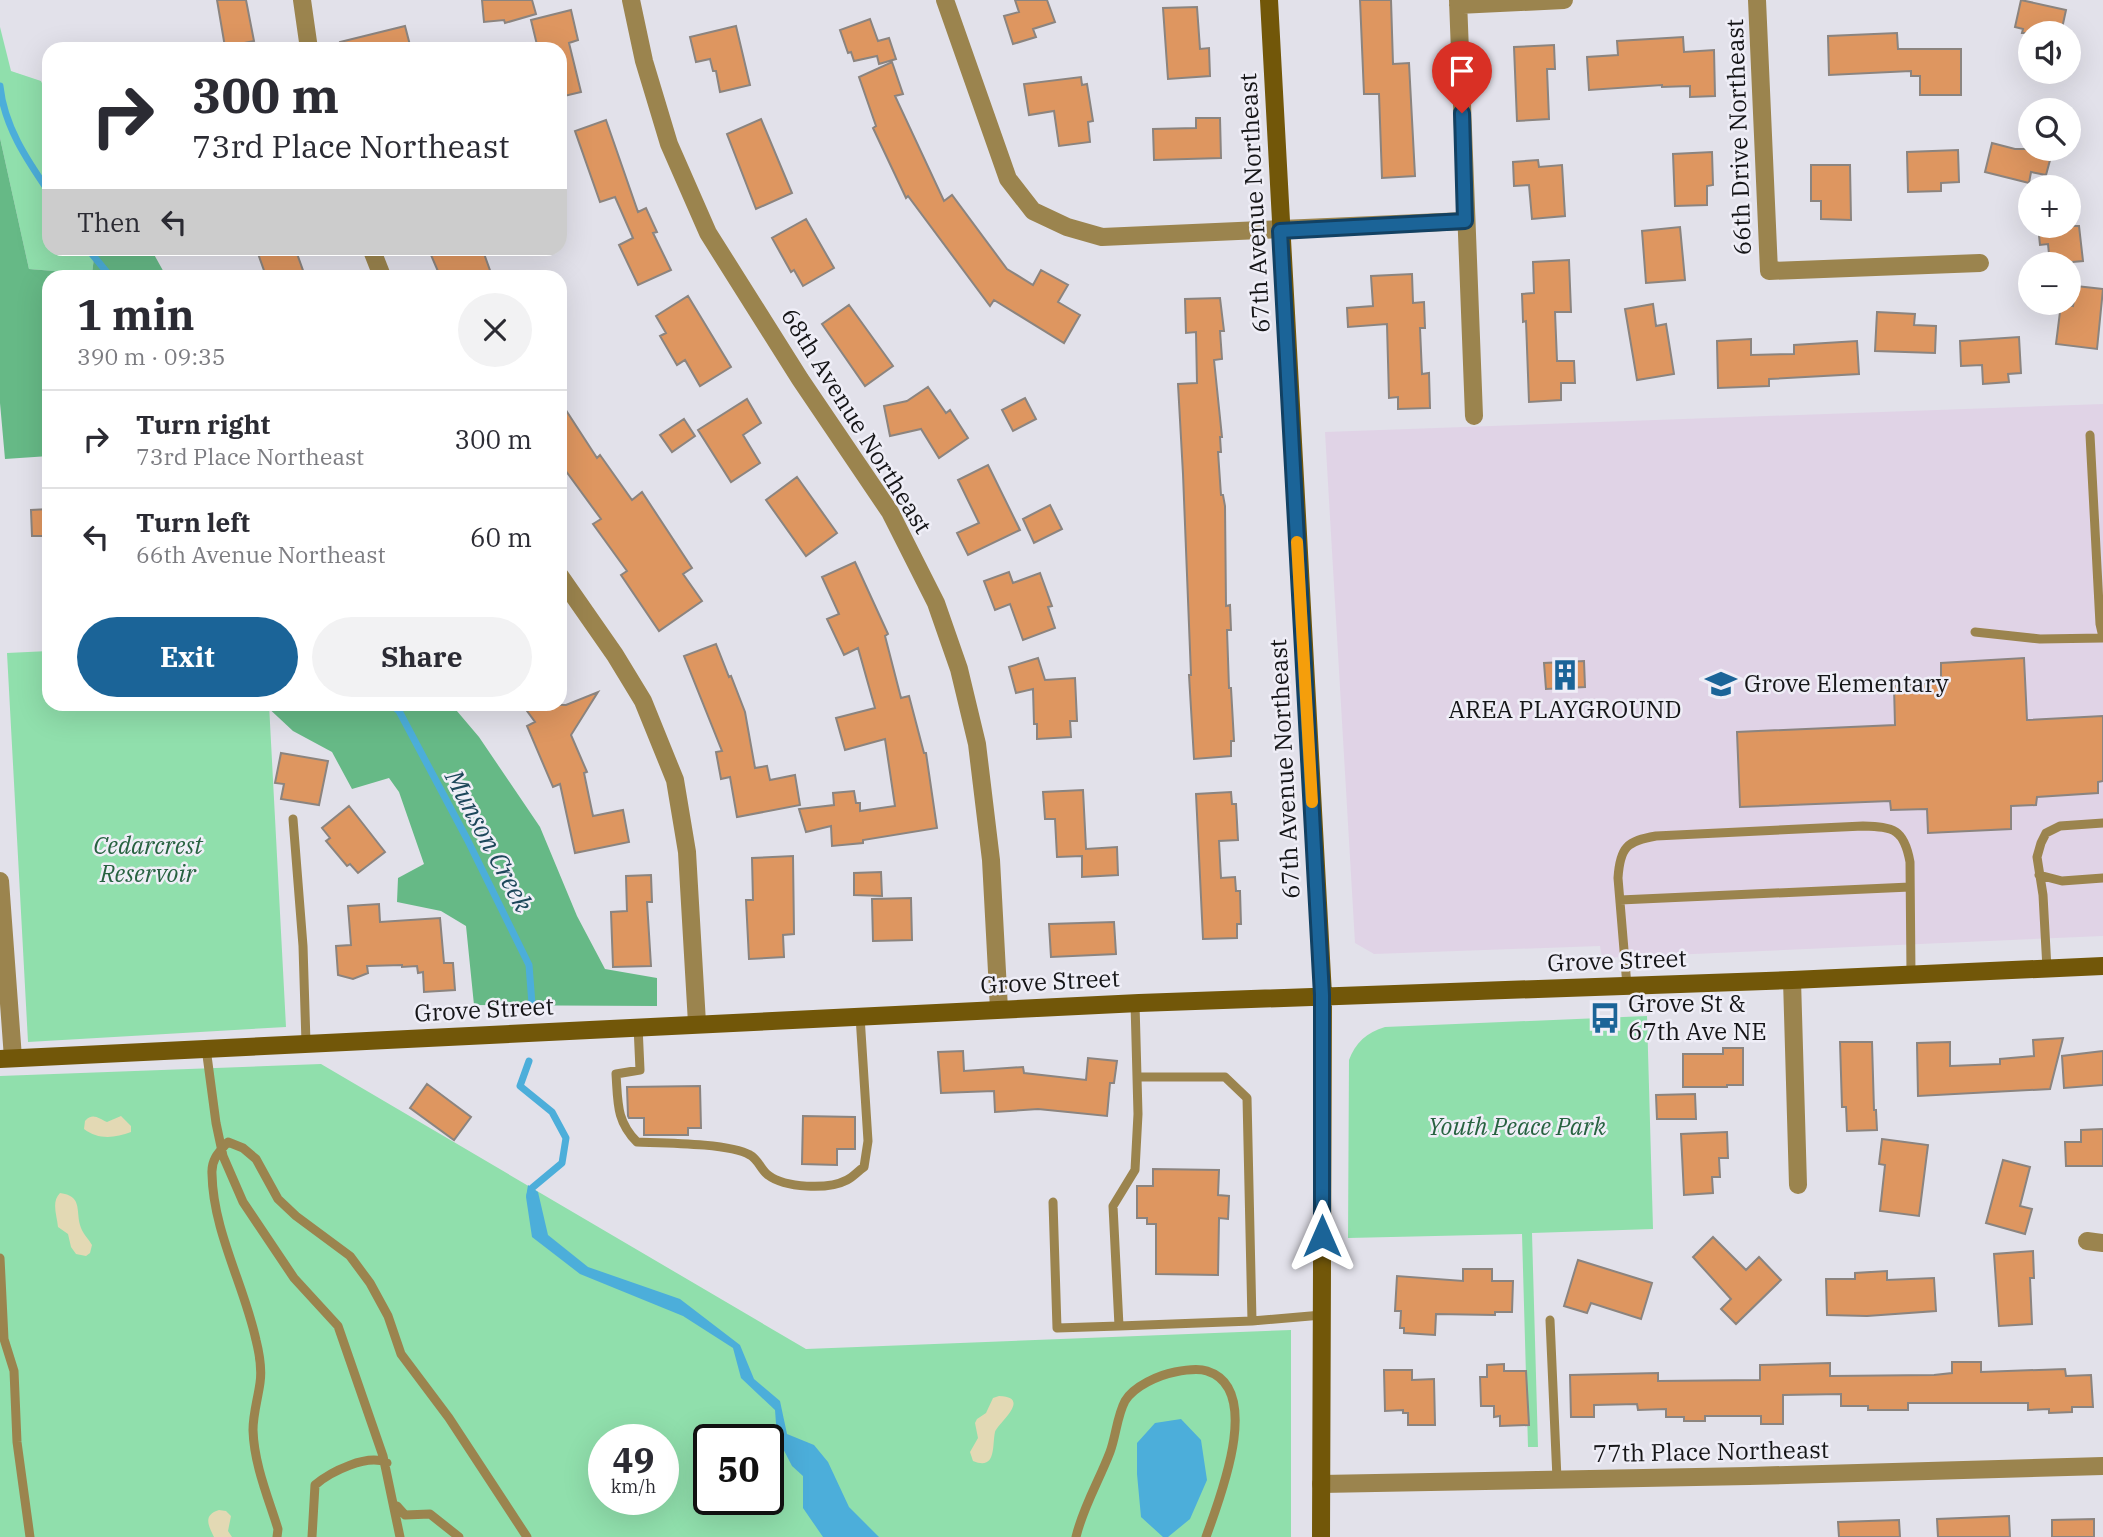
<!DOCTYPE html>
<html lang="en">
<head>
<meta charset="utf-8">
<style>
  body { margin:0; font-family:"IBM Plex Serif",serif; background:#f2f2f3; color:#2b2b33; height:100vh; display:flex; flex-direction:column; font-size:26px; white-space:nowrap }
  * { box-sizing:border-box; margin:0 }
  p { font-size:23px; color:#7c7c81 }
  .icon { flex:none; width:38px; height:38px; fill:none; stroke:currentColor; stroke-width:2; stroke-linecap:round; stroke-linejoin:round }
  .map { position:relative; flex:1; overflow:hidden }
  .details { position:absolute; left:42px; top:270px; width:525px; height:441px; display:flex; flex-direction:column; background:#fff; border-radius:21px; box-shadow:0 7px 28px #0002 }
  .details>* { flex:none }
  .guide { position:absolute; left:42px; top:42px; width:525px; height:214px; border-radius:21px; box-shadow:0 7px 28px #0002; background:#fff; color:#2b2b33; overflow:hidden }
  .buttons { position:absolute; left:2018px; top:21px; display:grid; gap:14px }
  .buttons a { display:grid; place-items:center; width:63px; height:63px; border-radius:50%; background:#fff; box-shadow:0 7px 28px #0002; font-size:35px }
  .speed { position:absolute; left:588px; top:1424px; display:flex; gap:14px; font-size:35px; font-weight:700; text-align:center }
  .speed>* { display:grid; place-content:center; width:91px; height:91px; border-radius:50%; background:#fff; box-shadow:0 7px 28px #0002; line-height:1 }
  .speed small { font-size:18px; font-weight:400 }
  .speed .limit { border:4px solid #111; border-radius:10px; background:#fff; color:#111 }
  .pin { position:absolute; display:grid; place-items:center; width:60px; height:60px; color:#fff; margin:-72px -30px; border-radius:50% 50% 50% 0; rotate:-45deg; box-shadow:0 0 7px #0007 }
  .pin .icon { rotate:45deg }
  .me { position:absolute; width:77px; margin:-38px; rotate:0deg; stroke-linejoin:round; filter:drop-shadow(0 0 5px #0008) }
  .turn { display:flex; align-items:center; gap:24px; height:147px; padding:0 35px; font-size:32px }
  .turn .icon { width:91px; height:91px; stroke-width:2.5 }
  .turn b { display:block; font-size:49px; line-height:60px }
  .then { display:flex; align-items:center; height:66px; padding:0 35px; background:#0003; gap:14px; font-size:26px }
  .round { display:grid; place-items:center; flex:none; width:74px; height:74px; border-radius:37px; background:#f2f2f3 }
  .summary { display:flex; align-items:center; justify-content:space-between; height:119px; padding:0 35px }
  h1 { font-size:42px; font-weight:700; line-height:52px }
  .button { display:flex; gap:14px; margin-top:auto; padding:14px 35px }
  .button a { flex:1; height:80px; border-radius:42px; background:#1b6498; color:#fff; font-size:28px; font-weight:700; line-height:80px; text-align:center }
  .button a+a { background:#f2f2f3; color:#2b2b33 }
  ul { padding:0; list-style:none }
  li { display:flex; align-items:center; gap:21px; height:98px; padding:0 35px; border-top:2px solid #e1e1e2 }
  li div { flex:1 }
  li b { display:block; font-size:26px }
  li em { font-style:normal }
  .map>svg:first-child { display:block }
</style>
</head>
<body>
<div class="map">
<svg width="2103" height="1537" viewBox="0 0 2103 1537">
  <rect width="100%" height="100%" fill="#e2e1ea"/>
  <path fill="#e0d3e6" d="M2103,404V936L1602,958L1600,946L1374,954L1355,943L1325,432Z"/>
  <path fill="#90dfac" fill-rule="evenodd" d="M0,27L11,71L41,81L49,99V248L95,249L92,274L29,269L0,138Z
    M49,651V704H269L286,1027L28,1042L7,653Z
    M1647,1016L1653,1229L1532,1233L1538,1447H1528L1522,1234L1348,1238L1349,1060C1355,1043 1367,1032 1385,1027Z
    M321,1064L806,1349L1291,1330V1537H0V1076ZM604,1440H663V1500H604ZM709,1440H768V1500H709Z"/>
  <path fill="#66b986" d="M0,138L29,269L92,274L95,249H151L166,276H49V456L5,459L0,403Z
    M264,704H451L479,737L540,827L577,916L605,969L657,978V1006L474,1005L466,926L441,911L397,902L398,878L424,864L399,792L389,778L352,789L332,752L293,731Z"/>
  <path fill="#e3d9b4" d="M121,1116L131,1126V1132C115,1138 98,1140 84,1129L85,1121C93,1112 99,1119 107,1122Z
    M60,1193C82,1196 76,1209 80,1225C82,1233 88,1238 92,1245L90,1253L86,1256L76,1254L71,1247L68,1234L58,1227C57,1215 51,1202 60,1193Z
    M999,1396C1033,1397 997,1424 995,1432C992,1445 997,1471 973,1461L970,1452L978,1438L975,1423L977,1419L986,1413L993,1398Z
    M219,1510L226,1511L231,1516L228,1531L232,1537H214C208,1525 203,1515 219,1510Z"/>
  <path fill="#4caeda" d="M528,1185L538,1192L548,1235L588,1267L680,1299L740,1345L754,1379L780,1401L787,1434L814,1445L828,1462L849,1507L879,1537H823L803,1508V1476L792,1466L777,1437L775,1410L741,1378L733,1348L683,1316L580,1274L532,1237L526,1197Z
    M1181,1419L1201,1440L1207,1480L1190,1519L1168,1537H1163L1141,1517L1137,1474V1443L1155,1423Z"/>
  <g fill="none" stroke-linecap="round" stroke-linejoin="round">
    <path stroke="#4caeda" stroke-width="7" d="M0,86C4,126 27,160 49,192
      M87,248L110,276
      M391,704L399,711L467,839L529,965L532,1004
      M529,1061L520,1086L552,1112L566,1138L562,1163L532,1188L530,1195"/>
  </g>
  <path fill="#de9660" stroke="#8b847f" stroke-width="2" d="M217,0H246L254,41L225,47Z
    M482,0H532L536,14L505,23L504,20L484,22Z
    M1015,0H1047L1055,22L1033,29L1036,37L1013,44L1004,16L1019,12Z
    M1360,0H1391L1393,64L1409,63L1415,176L1382,178L1379,94H1364Z
    M2021,0L2066,10L2061,33H2022L2023,29L2015,27Z
    M1197,7L1200,49L1209,48L1210,76L1168,79L1163,8Z
    M571,10L578,40L569,43L581,92L560,97V49H538L531,20Z
    M870,19L878,41L889,38L896,59L879,64L877,56L854,61L851,52L848,53L840,30Z
    M405,26L411,49H341L340,42Z
    M736,26L750,85L720,92L716,71H713L710,59L696,62L690,37Z
    M1897,33L1898,49H1961V95H1920V76H1911V71L1829,75L1828,36Z
    M1683,37L1684,52L1714,50L1715,96L1690,97V86L1662,87V85L1589,90L1587,57L1618,55L1617,41Z
    M1554,45L1555,69H1547L1549,119L1517,121L1514,47Z
    M892,62L903,94L895,96L944,201L952,195L1007,269L1033,285L1041,270L1068,285L1058,302L1080,315L1064,343L994,300L990,306L908,196L906,198L873,128L876,126L859,77Z
    M1081,77L1082,85L1087,84L1093,121L1088,122L1090,142L1059,146L1054,111L1029,115L1024,84Z
    M1196,118H1220L1221,158L1154,160L1153,129L1196,128Z
    M761,119L792,193L756,209L727,134Z
    M606,120L638,212L646,208L657,232L653,233L671,270L638,285L619,245L633,238L615,197L600,202L575,131Z
    M1992,143L2015,149H2053L2046,175L2031,172L2029,183L1985,172Z
    M1958,150L1959,182L1941,183V191L1908,192L1907,152Z
    M1712,152L1713,185L1707,186V205L1675,206L1673,154Z
    M1538,160L1539,167L1562,165L1565,216L1532,219L1529,185L1514,186L1513,162Z
    M1811,165H1850L1851,220L1821,219V201H1811Z
    M806,219L834,268L803,286L794,270L791,272L772,238Z
    M2038,226H2079L2083,261L2050,264L2048,244L2040,245Z
    M1680,227L1685,280L1646,283L1642,231Z
    M256,248H295L305,276H266Z
    M428,248H482L492,276H440Z
    M1569,260L1571,312H1555L1557,361H1574L1575,383H1561V400L1529,402L1526,321L1523,322L1522,294L1534,293L1533,262Z
    M1412,274L1413,303L1424,302L1425,328H1420L1422,374L1429,373L1430,408L1398,409V397L1389,398L1387,324L1348,327L1347,308L1373,306L1371,276Z
    M2076,286L2103,289L2097,349L2056,344L2061,304L2073,306Z
    M688,296L731,367L700,386L685,360L677,365L660,336L666,333L656,316Z
    M1220,298L1224,331H1220L1222,359L1214,360L1222,437H1220L1221,452H1218L1221,495H1223L1225,506L1226,606L1230,605L1231,630H1227L1229,688H1231L1234,741H1231V756L1194,759L1189,675H1191L1183,474L1178,384L1197,383L1196,332L1186,333L1185,299Z
    M1653,304L1656,326L1666,324L1674,374L1637,380L1625,309Z
    M849,305L893,366L865,386L822,324Z
    M1877,312L1915,314L1914,325L1936,326L1935,353L1875,351Z
    M2019,337L2021,373L2008,374L2009,382L1983,384L1982,365L1961,366L1960,341Z
    M1751,339V355L1794,354V345L1857,341L1859,374L1769,379V386L1718,388L1717,341Z
    M928,387L946,413L950,410L968,438L939,458L921,429L890,436L884,406L907,401Z
    M1025,398L1036,419L1013,431L1002,410Z
    M747,399L761,423L743,435L760,463L731,482L698,430Z
    M560,401L597,458L600,455L632,500L642,492L692,568L683,574L702,601L659,631L621,575L627,571L593,524L601,519L560,463Z
    M684,419L695,436L672,452L660,435Z
    M988,465L1020,530L968,555L957,533L979,523L958,480Z
    M797,477L837,533L806,556L766,500Z
    M1050,505L1062,529L1034,543L1023,519Z
    M49,509V536H32L31,510Z
    M855,562L888,634L885,636L901,698L909,696L924,753H926L937,828L863,840V843L832,846L831,826L806,832L799,809L834,805L833,793L854,791L856,803H860V811L895,806L885,739L845,750L836,718L875,708L858,648L844,655L827,619L839,614L822,577Z
    M1009,572L1013,583L1040,573L1052,606L1048,607L1055,628L1023,640L1010,604L995,610L984,581Z
    M716,644L729,677L731,676L745,712L755,768L767,766L770,780L795,775L800,805L737,817L730,777L721,779L716,752L722,751L684,656Z
    M1038,658L1045,680L1075,678L1077,721H1070L1071,737L1037,739V724H1034L1033,689L1016,693L1009,667Z
    M2024,658L2027,720L2103,716V781L2098,782V793L2037,797L2036,805L2011,806V829L1928,833L1927,809L1891,810L1890,801L1740,807L1737,732L1895,725L1894,686L1941,683V663Z
    M1584,661L1585,687L1546,689L1544,663Z
    M598,692L571,735L587,772L584,773L593,816L623,810L629,842L575,853L560,784L553,787L527,726L535,722L522,704L566,705Z
    M281,753L328,761L319,805L281,799L284,784L275,783Z
    M1083,790L1086,849L1117,847L1118,875L1082,877V856L1057,857L1055,819H1045L1043,792Z
    M1231,792L1232,804H1236L1238,840L1219,841L1221,878L1235,877L1236,891H1240L1241,924H1237V938L1203,939L1196,794Z
    M349,806L385,852L358,873L350,864L347,866L326,841L330,838L322,828Z
    M793,856L794,934L783,935L784,957L749,959L746,900H753L752,858Z
    M881,872L882,896L854,895V873Z
    M651,875L652,902H647L651,966L613,967L611,912L627,911L626,876Z
    M911,898L912,940L873,941L872,899Z
    M379,904L380,922L440,918L444,963H453L455,990L424,992L423,972L418,973L417,966L402,967V965L367,966L368,973L353,979L338,975L336,946L351,945L348,906Z
    M1114,922L1116,954L1051,957L1049,924Z
    M2063,1038L2050,1089L1918,1096L1917,1043L1950,1042V1066L2000,1064V1059L2034,1056L2033,1040Z
    M1840,1042H1872L1874,1110H1876L1877,1130L1847,1131L1846,1107H1842Z
    M1723,1048H1743V1085H1727V1087H1683V1054H1723Z
    M963,1051L964,1071L1023,1067L1024,1073L1086,1080L1088,1058L1117,1061L1114,1083H1110L1107,1116L1038,1109L995,1112L994,1091L941,1093L938,1052Z
    M2103,1051V1085L2064,1088L2062,1056Z
    M427,1084L471,1117L454,1140L410,1108Z
    M700,1086L701,1128H688V1135H644V1118H629L628,1116L627,1087Z
    M1695,1094L1696,1119H1657L1656,1095Z
    M803,1116L855,1117V1149H837V1165L802,1164Z
    M2103,1129V1166H2066L2065,1142H2081V1130Z
    M1727,1132L1728,1158H1719L1720,1177H1712L1713,1193L1684,1195L1681,1134Z
    M1882,1139L1928,1145L1919,1216L1880,1211L1885,1165L1879,1164Z
    M2003,1160L2030,1167L2020,1206L2032,1209L2025,1234L1986,1223Z
    M1153,1169L1219,1170L1218,1195L1229,1196L1228,1219L1219,1218L1218,1275L1156,1274V1224H1147V1218H1137V1186H1153Z
    M1713,1237L1746,1270L1759,1257L1781,1280L1736,1324L1721,1309L1731,1299L1693,1257Z
    M2033,1251L2034,1278H2030L2032,1324L1999,1326L1994,1254Z
    M1578,1260L1652,1283L1641,1319L1591,1303L1587,1313L1564,1306Z
    M1463,1269H1492V1281H1513L1512,1312H1495V1315L1436,1314L1435,1335L1404,1333V1328H1400L1401,1311H1395L1397,1276L1463,1281Z
    M1887,1271V1280L1934,1278L1936,1311L1867,1316L1827,1315L1826,1279H1855V1273Z
    M1952,1362H1981V1372L2065,1369L2066,1376L2091,1375L2093,1407H2072V1412L2049,1413V1409L2028,1410V1403H1908V1410H1868V1406H1841V1394L1783,1395V1424H1761V1416H1705V1421H1684V1417H1666V1409L1638,1410L1637,1404L1594,1405V1417H1571L1570,1375L1658,1373V1381L1760,1380V1365L1830,1363V1376L1934,1375L1952,1373Z
    M1504,1364V1371H1526L1529,1425L1500,1426V1416L1494,1417V1406H1481L1480,1377H1487V1365Z
    M1384,1370H1412V1380L1434,1379L1435,1425H1408V1413H1403V1410L1385,1411Z
    M2009,1516L2010,1537H1938L1937,1519Z
    M2094,1519V1537H2052V1520Z
    M1899,1520L1900,1537H1839L1838,1522Z"/>
  <g fill="none" stroke-linecap="round" stroke-linejoin="round">
    <path stroke="#9b844e" stroke-width="9" d="M2090,435L2100,624L2103,637
      M1975,632L2040,639L2103,638
      M293,819L303,946L306,1043
      M2039,875L2062,881L2103,878
      M1620,900L1910,887
      M2047,969L2043,895L2037,857L2041,843L2046,833L2060,826L2103,823
      M1627,986L1618,878C1620,847 1627,841 1656,836L1863,826C1894,827 1904,829 1910,862L1911,975
      M1135,1003L1138,1114L1135,1170L1113,1206L1119,1326L1252,1321L1322,1315
      M638,1026L640,1070L616,1074C618,1102 616,1121 637,1142C663,1143 729,1143 750,1155C758,1159 761,1170 768,1175C785,1188 828,1190 847,1180C853,1177 858,1171 864,1167L868,1141L860,1016
      M206,1048L216,1123L223,1156L243,1202L294,1278L338,1326L383,1456L400,1537
      M1137,1077H1225L1247,1098L1252,1321
      M1053,1202L1057,1328L1119,1326
      M0,1258L4,1339L14,1371L17,1442L30,1537
      M1550,1320L1557,1479
      M397,1506L405,1515L430,1514L459,1537
      M277,1537L278,1529C268,1497 254,1464 253,1430C253,1414 258,1398 260,1383C262,1370 259,1352 256,1340C244,1285 213,1231 212,1174C211,1159 219,1152 228,1142L243,1148L256,1159L278,1199L296,1216L350,1256L370,1283L388,1316L401,1354L449,1418L527,1537
      M312,1537L315,1485C330,1472 368,1453 387,1463
      M1076,1537C1083,1507 1099,1481 1110,1452C1116,1436 1117,1416 1125,1401C1134,1386 1159,1375 1175,1372C1185,1370 1198,1368 1207,1371C1264,1389 1219,1500 1206,1537"/>
    <path stroke="#9b844e" stroke-width="18" d="M302,0L309,49
      M631,0L644,61L669,144L708,233L800,379L890,512L936,603L959,669L977,744L991,860L999,1009
      M945,0L1008,179L1033,211L1067,227L1102,237L1465,221
      M1458,0L1474,416
      M1757,0L1769,271L1980,263
      M1458,5L1564,0
      M371,248L382,276
      M560,576L615,655L643,701L675,780L687,852L697,1023
      M0,881L13,1058
      M1792,980L1798,1185
      M2087,1241L2103,1243
      M1321,1484L1749,1476L2103,1466"/>
    <path stroke="#725709" stroke-width="18" d="M1269,0L1323,995L1321,1537
      M0,1059L1139,1003L1792,980L2103,966"/>
  </g>
  <g fill="none" stroke-linecap="round" stroke-linejoin="round">
    <defs>
      <path id="route" d="M1322,1236V995L1280,231L1465,221L1462,113"/>
    </defs>
    <use href="#route" stroke="#124163" stroke-width="18"/>
    <use href="#route" stroke="#1b6498" stroke-width="12"/>
    <path stroke="#f59e0b" stroke-width="12" d="M1297,542L1312,802"/>
  </g>
  <defs>
    <symbol id="building-bare" viewBox="-9 -9 18 18"><path d="M-4-6H4V6H1V3H-1V6H-4ZM-2.5-4.3h1.7v1.8h-1.7ZM.8-4.3h1.7v1.8H.8ZM-2.5-1h1.7V.8h-1.7ZM.8-1h1.7V.8H.8Z" fill="#1b6498" stroke="#efeef7" stroke-width="2.5" paint-order="stroke"/></symbol>
    <symbol id="school-bare" viewBox="-9 -9 18 18"><path d="M0-5L7-2L0 1L-7-2ZM-4 1L0 2.5L4 1V4Q0 6-4 4Z" fill="#1b6498" stroke="#efeef7" stroke-width="2.5" paint-order="stroke"/></symbol>
    <symbol id="bus-bare" viewBox="-9 -9 18 18"><path d="M-5-6H5V4H4V6H2V4H-2V6H-4V4H-5ZM-3.5-4V0h7V-4ZM-3.5 1.2v1.5H-2V1.2ZM2 1.2v1.5H3.5V1.2Z" fill="#1b6498" stroke="#efeef7" stroke-width="2.5" paint-order="stroke"/></symbol>
  </defs>
  <g fill-rule="evenodd">
    <use href="#building-bare" x="1543" y="653" width="44" height="44"/>
    <use href="#school-bare" x="1699" y="662" width="44" height="44"/>
    <use href="#bus-bare" x="1583" y="996" width="44" height="44"/>
  </g>
  <g text-anchor="middle" stroke-width="5" stroke-linejoin="round" paint-order="stroke">
    <g font-size="24" fill="#151517" stroke="#efeef7">
      <text transform="translate(1739 137) rotate(-92)" y="8">66th Drive Northeast</text>
      <text transform="translate(1255 203) rotate(-93)" y="8">67th Avenue Northeast</text>
      <text transform="translate(856 421) rotate(58)" y="8">68th Avenue Northeast</text>
      <text transform="translate(1285 769) rotate(-93)" y="8">67th Avenue Northeast</text>
      <text transform="translate(1617 961) rotate(-2)" y="8">Grove Street</text>
      <text transform="translate(1050 982) rotate(-3)" y="8">Grove Street</text>
      <text transform="translate(484 1010) rotate(-3)" y="8">Grove Street</text>
      <text transform="translate(1711 1452) rotate(-1)" y="8">77th Place Northeast</text>
    </g>
    <g font-size="24" fill="#151517" stroke="#efeef7" text-anchor="start">
      <text x="1744" y="692">Grove Elementary</text>
      <text x="1565" y="718" text-anchor="middle">AREA PLAYGROUND</text>
      <text x="1628" y="1012">Grove St &amp;<tspan x="1628" dy="28">67th Ave NE</tspan></text>
    </g>
    <g font-size="24" font-style="italic" fill="#276240" stroke="#efeef7">
      <text x="148" y="854">Cedarcrest<tspan x="148" dy="28">Reservoir</tspan></text>
      <text x="1517" y="1135">Youth Peace Park</text>
    </g>
    <g font-size="26" font-style="italic" fill="#1d475a" stroke="#efeef7">
      <text transform="translate(489 841) rotate(62)" y="9">Munson Creek</text>
    </g>
  </g>
</svg>
<div class="buttons">
<a><svg class="icon" aria-label="sound" viewBox="0 0 24 24"><path d="M4 9h4l5-4v14l-5-4H4zM17 9q2 3 0 6"/></svg></a>
<a><svg class="icon" aria-label="search" viewBox="0 0 24 24"><circle cx="10" cy="10" r="6"/><path d="M15 15l6 6"/></svg></a>
<a>+</a>
<a>−</a>
</div>
<div class="speed"><div>49<small>km/h</small></div><div class="limit">50</div></div>
<div class="pin" style="left:1462px;top:113px;background:#d93025"><svg class="icon" aria-label="arrive" viewBox="0 0 24 24"><path d="M6 21V4h12l-3 4 3 4H6"/></svg></div>
<svg class="me" style="left:1322px;top:1236px" viewBox="-20 -20 40 40"><path d="M0-17L14 15 0 8-14 15z" fill="#1b6498" stroke="#fff" stroke-width="4"/></svg>
<div class="guide">
<div class="turn"><svg class="icon" aria-label="right" viewBox="0 0 24 24"><path d="M7 20v-9h11M14 6l5 5-5 5"/></svg><div><b>300 m</b>73rd Place Northeast</div></div>
<div class="then">Then<svg class="icon" aria-label="left" viewBox="0 0 24 24"><path d="M17 20v-9H6M10 6l-5 5 5 5"/></svg></div>
</div>
<section class="details">
<div class="summary"><div><h1>1 min</h1><p>390 m · 09:35</p></div><a class="round"><svg class="icon" aria-label="close" viewBox="0 0 24 24"><path d="M6 6l12 12M18 6L6 18"/></svg></a></div>
<ul>
<li><svg class="icon" aria-label="right" viewBox="0 0 24 24"><path d="M7 20v-9h11M14 6l5 5-5 5"/></svg><div><b>Turn right</b><p>73rd Place Northeast</p></div><em>300 m</em></li>
<li><svg class="icon" aria-label="left" viewBox="0 0 24 24"><path d="M17 20v-9H6M10 6l-5 5 5 5"/></svg><div><b>Turn left</b><p>66th Avenue Northeast</p></div><em>60 m</em></li>
</ul>
<div class="button"><a>Exit</a><a>Share</a></div>
</section>
</div>
</body>
</html>
